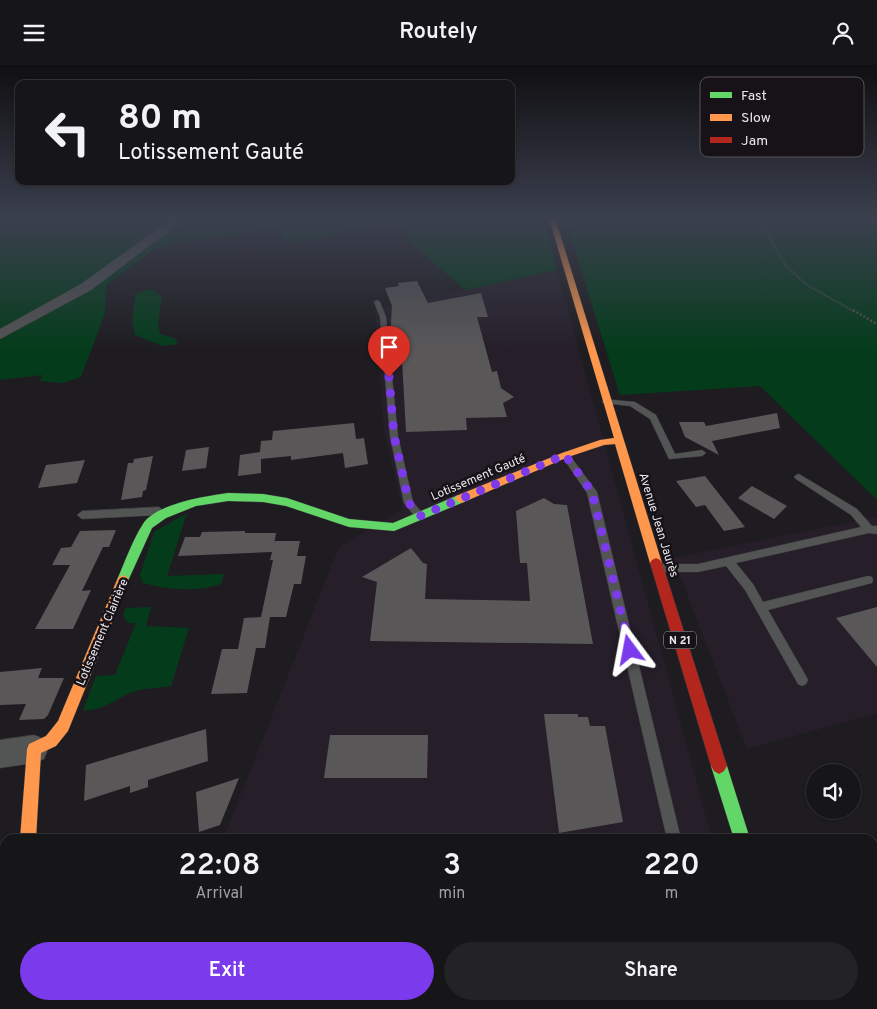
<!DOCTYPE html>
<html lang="en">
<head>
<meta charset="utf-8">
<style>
  body { margin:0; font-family:Overpass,sans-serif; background:#232225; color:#f1f3f6; height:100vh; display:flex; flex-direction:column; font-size:19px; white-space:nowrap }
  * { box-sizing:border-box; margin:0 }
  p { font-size:16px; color:#9e9fa2 }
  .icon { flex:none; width:28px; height:28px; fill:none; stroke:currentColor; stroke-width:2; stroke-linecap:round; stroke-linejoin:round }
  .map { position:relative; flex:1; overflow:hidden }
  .sheet { position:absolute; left:0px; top:769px; width:878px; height:176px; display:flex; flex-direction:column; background:#161518; border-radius:15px 15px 0 0; box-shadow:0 1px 4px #0004,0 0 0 1px #353437 }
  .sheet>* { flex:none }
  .top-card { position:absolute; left:15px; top:15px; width:500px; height:105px; border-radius:10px; box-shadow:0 1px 4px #0004,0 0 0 1px #353437; background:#161518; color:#f1f3f6; overflow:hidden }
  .fabs { position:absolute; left:806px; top:699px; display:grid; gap:10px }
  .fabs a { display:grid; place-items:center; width:55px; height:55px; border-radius:50%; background:#161518; box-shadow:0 1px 4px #0004,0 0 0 1px #353437; font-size:25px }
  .pin { position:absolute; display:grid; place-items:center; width:42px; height:42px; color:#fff; margin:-51px -21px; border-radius:50% 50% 50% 0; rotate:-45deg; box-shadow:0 0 5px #0007 }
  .pin .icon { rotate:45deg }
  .me { position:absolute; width:55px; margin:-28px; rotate:347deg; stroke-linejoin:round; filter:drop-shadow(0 0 4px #0008) }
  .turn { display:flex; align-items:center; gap:18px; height:105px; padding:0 20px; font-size:22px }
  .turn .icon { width:65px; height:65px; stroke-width:2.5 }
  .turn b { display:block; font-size:35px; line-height:42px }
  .eta { display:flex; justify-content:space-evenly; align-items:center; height:85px; text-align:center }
  .eta b { font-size:30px; font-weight:600; line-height:35px }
  .action { display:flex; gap:10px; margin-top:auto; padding:10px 20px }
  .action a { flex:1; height:58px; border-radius:30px; background:#7c3aed; color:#fff; font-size:20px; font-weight:600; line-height:58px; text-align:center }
  .action a+a { background:#232225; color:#f1f3f6 }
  header { display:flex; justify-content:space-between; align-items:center; height:65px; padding:0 20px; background:#161518; font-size:22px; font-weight:600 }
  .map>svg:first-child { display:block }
</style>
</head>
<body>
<header><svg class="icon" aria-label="menu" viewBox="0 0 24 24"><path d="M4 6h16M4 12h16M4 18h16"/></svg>Routely<svg class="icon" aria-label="person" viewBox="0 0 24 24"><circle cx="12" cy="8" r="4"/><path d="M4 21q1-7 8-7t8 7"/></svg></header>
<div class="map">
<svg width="877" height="944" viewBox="0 0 877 944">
  <rect width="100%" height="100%" fill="#1e1c20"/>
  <path fill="#261f2a" d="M557,205L712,774H223L339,482L403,444L384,366L375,244Z
    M877,452V648L747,684L673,493Z
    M157,940H757L758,944H155Z"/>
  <path fill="#043c1b" d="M0,153H543L557,205L465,225L416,182L395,157L296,177L289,178L281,166C249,167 217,170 185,176C175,178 167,183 156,183L106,220L105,248L81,312L62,318L40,316L42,310L0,315Z
    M565,153H877V435L760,321L620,330Z
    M152,224L162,232L158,258L160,269L174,273L178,279L162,281L135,270L132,256L136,228Z
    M187,448L167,511L224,509L221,519C198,527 167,525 143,518L140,510L154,467Z
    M151,542L146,561L189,563L171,621C159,623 146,623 135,626C118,632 102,647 83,645L96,611L115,610L136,558H128L123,549L126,543Z"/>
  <path fill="#595758" d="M417,216L428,238L481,228L488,252H477L492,307L497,306L501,323L514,332L503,338L507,352L466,353L467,365L406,367L402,295L400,296L399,272H390L392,241L385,223L399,221L398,218Z
    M777,348L780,363L712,376L719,390L685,372L679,357H704L706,361Z
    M354,358L356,374L364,373L368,399L345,403L343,388L291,395V391L261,394V408L238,411L240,390L260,387L261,376L272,375L273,366Z
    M209,382L206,403L182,406L186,385Z
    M153,391L146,425L143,426L142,432L121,435L128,398H133L134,394Z
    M85,395L77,418L38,423L46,400Z
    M705,411L745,462L724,466L705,440L696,442L676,416Z
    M752,421L787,441L774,454L738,433Z
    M544,433L554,439L567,440L593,579L370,576L377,517L362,512L411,483L423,498L427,499L425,534L530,536L527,498H520L516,446Z
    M116,465L109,482H103L82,526L91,525L73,564H35L70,500H52L61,483L71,482L80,466Z
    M245,466V468H276L274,480L275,476H300L297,491H306L301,519H294L286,552H270L265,583H256L247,628L211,629L222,584H238L244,553L261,552L273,495H270L272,487L178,491L185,472H200L202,467Z
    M877,542V602L836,553Z
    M42,603L38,613H64L48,650L44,654L19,655L26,639L0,640V607Z
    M544,649H578V652H588L590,661H605L623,757L559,768Z
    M206,664L208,696L148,715V722L130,728V721L84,736L86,700Z
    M330,670H428L427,713H324Z
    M239,713L220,760L199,767L196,727Z"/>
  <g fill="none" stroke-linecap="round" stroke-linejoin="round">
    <defs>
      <path id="lane" d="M377,235L380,237L386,252L398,371L413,437L425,451L420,455L417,454L404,438L390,371L380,252L374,237Z
        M603,334L635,337L656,350L675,389L702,385L706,388L702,391L669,394L650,354L630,341L603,338Z
        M565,387L568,388L597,427L681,774H667L587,428L561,390Z
        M799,409L857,444L872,461H877V469L869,468L736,498L753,519L763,537L868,511L872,512L873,515L872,518L868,519L768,545L806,611L808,615L806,619L802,621L798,619L745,525L726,501L698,507H659L655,506L654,503L655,500L659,499H698L861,462L851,450L796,414L794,412L796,410Z
        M159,442L164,446L159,450L82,454L77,450L82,446Z
        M705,940H723V944H705Z"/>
      <path id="street" d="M173,153H186L91,225L0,274V264L81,219Z
        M34,670L44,674L48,684L44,694L34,698L0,703V675Z
        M5,868V915L0,917V870Z"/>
      <path id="fast" d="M228,428L263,429L287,433L349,454L393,458L456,431L460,430L465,434L464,437L394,466L349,462L286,441L263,437L228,436L196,441L166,453L152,463L127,518L123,520L119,518L117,515C125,497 132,476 143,459C155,439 206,431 228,428Z
        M719,693L724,696L727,701L750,774H734L711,701L714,696Z"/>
      <path id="slow" d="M549,153H555L662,498L660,501H652L650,498L615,379L604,380L568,392L464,437L460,438L455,434L456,431L562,388L600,375L614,373Z
        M123,510L127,512L129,515L68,666L56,681L41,688L36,774H20L27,684L29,679L46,671L58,656L117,515L119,512Z
        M783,940H803L805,944H785Z"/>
      <path id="jam" d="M656,493L660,495L662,498L727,701L724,706L719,709L714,706L711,701L650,498L652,495Z"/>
    </defs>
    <use href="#lane" stroke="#3b393c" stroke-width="1"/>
    <use href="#street" stroke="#3b393c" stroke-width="1"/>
    <use href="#fast" stroke="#3b393c" stroke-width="1"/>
    <use href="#slow" stroke="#3b393c" stroke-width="1"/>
    <use href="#jam" stroke="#3b393c" stroke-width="1"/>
    <path stroke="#505051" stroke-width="2" stroke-dasharray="1 1" stroke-linecap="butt" d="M757,153L787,202L807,220L855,247"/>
    <path stroke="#505051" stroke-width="2.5" stroke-dasharray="2 2" stroke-linecap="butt" d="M853,245L877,259"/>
    <use href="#lane" fill="#535454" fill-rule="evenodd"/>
    <use href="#street" fill="#535454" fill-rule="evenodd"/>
    <use href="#fast" fill="#63d668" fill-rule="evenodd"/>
    <use href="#slow" fill="#ff974d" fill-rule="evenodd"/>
    <use href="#jam" fill="#b3261e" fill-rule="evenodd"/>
  </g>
  <linearGradient id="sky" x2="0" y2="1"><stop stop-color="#100f12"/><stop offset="0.54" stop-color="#3b404e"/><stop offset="1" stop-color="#3b404e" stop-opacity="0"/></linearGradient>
  <rect width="877" height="285" fill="url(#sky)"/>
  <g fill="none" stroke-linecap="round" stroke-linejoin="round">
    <path stroke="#7c3aed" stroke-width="9" stroke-dasharray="0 16.2" d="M389,312L394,371L409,438L420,451L565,390L592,427L630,585"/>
  </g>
  <g text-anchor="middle" stroke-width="5" stroke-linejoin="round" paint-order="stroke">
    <rect fill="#161218" stroke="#aba8ac" stroke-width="1" x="664" y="566.5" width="32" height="17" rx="4"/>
    <g font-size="11" font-weight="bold" fill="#ebe8ec">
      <text x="680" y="579">N 21</text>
    </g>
    <g font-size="12" fill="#ebe8ec" stroke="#161218">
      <text transform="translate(478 412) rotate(-23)" y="4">Lotissement Gauté</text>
      <text transform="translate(659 460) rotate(73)" y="4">Avenue Jean Jaurès</text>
      <text transform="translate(102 567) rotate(-67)" y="4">Lotissement Clairière</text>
    </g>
  </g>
  <rect x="700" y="12" width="164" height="80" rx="8" fill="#161218" stroke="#565258" stroke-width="1"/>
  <rect x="710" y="27" width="22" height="6" fill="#63d668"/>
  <rect x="710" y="49" width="22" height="7" fill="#ff974d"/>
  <rect x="710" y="72" width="22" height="6" fill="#b3261e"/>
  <g font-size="14" fill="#ebe8ec">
    <text x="741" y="35">Fast</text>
    <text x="741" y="57">Slow</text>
    <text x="741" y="80">Jam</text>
  </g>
</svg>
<div class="fabs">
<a><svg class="icon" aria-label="sound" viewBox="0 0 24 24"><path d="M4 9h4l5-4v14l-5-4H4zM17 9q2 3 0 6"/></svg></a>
</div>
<div class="pin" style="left:389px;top:312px;background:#d93025"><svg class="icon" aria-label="arrive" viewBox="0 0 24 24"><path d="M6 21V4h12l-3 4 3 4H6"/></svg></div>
<svg class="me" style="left:630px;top:585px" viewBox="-20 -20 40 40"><path d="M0-17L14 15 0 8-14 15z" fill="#7c3aed" stroke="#fff" stroke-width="4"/></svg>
<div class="top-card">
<div class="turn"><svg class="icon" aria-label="left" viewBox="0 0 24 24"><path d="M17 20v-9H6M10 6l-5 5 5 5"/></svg><div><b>80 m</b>Lotissement Gauté</div></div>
</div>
<section class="sheet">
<div class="eta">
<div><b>22:08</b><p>Arrival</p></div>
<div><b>3</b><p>min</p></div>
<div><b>220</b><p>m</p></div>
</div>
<div class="action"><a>Exit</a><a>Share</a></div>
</section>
</div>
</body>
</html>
